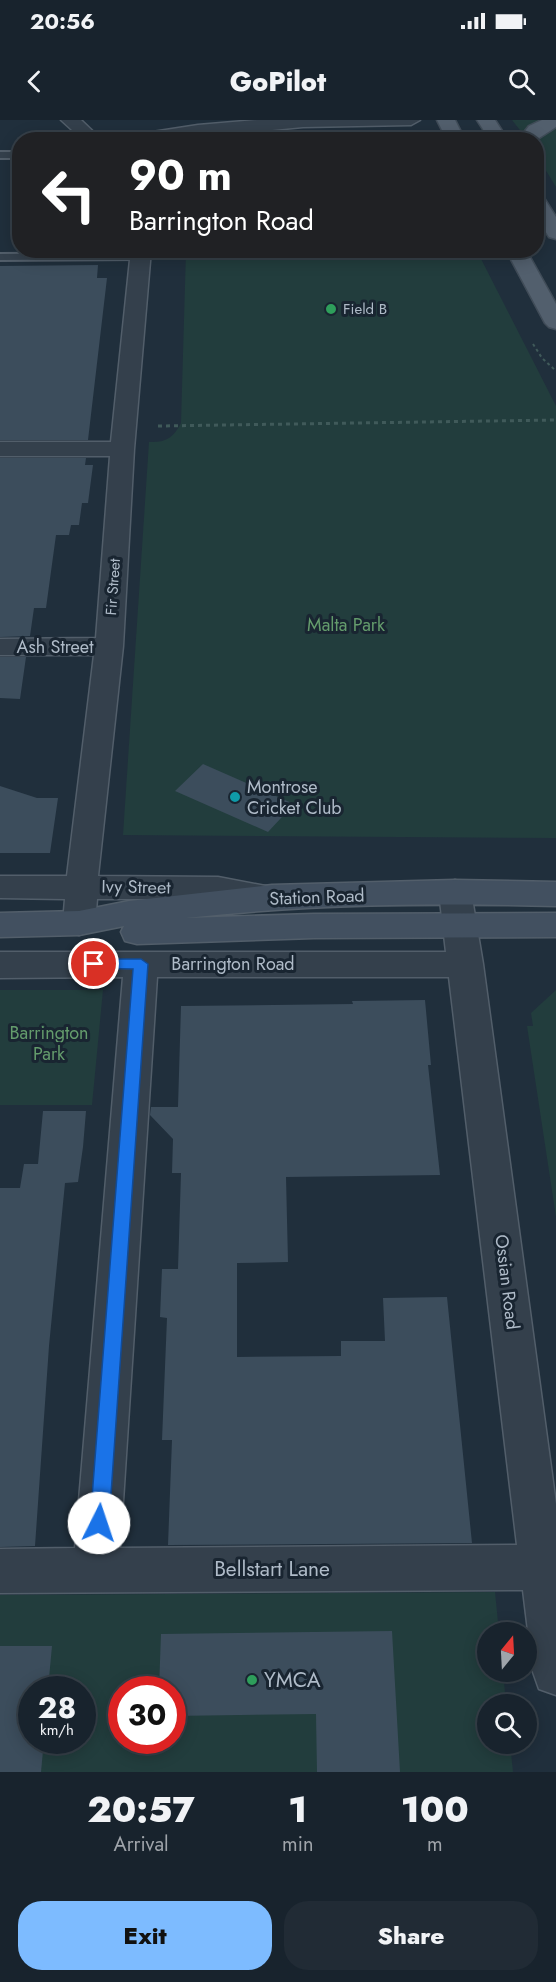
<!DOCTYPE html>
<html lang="en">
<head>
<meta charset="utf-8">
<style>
  body { margin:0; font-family:Jost,sans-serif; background:#212b35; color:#f1f3f6; height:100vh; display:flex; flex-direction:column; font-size:22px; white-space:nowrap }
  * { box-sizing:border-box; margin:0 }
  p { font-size:20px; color:#9fa4aa }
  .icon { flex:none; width:33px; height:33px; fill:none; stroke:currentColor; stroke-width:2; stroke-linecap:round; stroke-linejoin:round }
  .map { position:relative; height:1652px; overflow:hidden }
  .details { display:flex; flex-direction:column; background:#18232d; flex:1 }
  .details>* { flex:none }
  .banner { position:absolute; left:12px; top:12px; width:532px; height:126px; border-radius:24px; box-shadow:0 3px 15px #0003,0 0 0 2px #364049; background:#202124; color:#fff; overflow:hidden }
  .needle { width:39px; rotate:18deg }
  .buttons { position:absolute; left:477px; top:1502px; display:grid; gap:12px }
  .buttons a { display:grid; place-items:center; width:60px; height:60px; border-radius:50%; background:#18232d; box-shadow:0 3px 15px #0003,0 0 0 2px #364049; font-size:30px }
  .speed { position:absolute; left:18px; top:1556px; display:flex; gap:12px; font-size:30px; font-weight:700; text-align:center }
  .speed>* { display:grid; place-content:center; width:78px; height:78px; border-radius:50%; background:#18232d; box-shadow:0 3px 15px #0003,0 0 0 2px #364049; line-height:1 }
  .speed small { font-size:15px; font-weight:400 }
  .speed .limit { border:9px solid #d22; background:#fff; color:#111 }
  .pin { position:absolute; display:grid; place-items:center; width:51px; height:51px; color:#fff; margin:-26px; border:3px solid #fff; border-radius:50%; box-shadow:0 2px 6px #0007 }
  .me { position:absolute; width:66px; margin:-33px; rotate:4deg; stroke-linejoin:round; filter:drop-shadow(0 0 4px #0008) }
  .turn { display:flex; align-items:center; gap:21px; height:126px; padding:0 18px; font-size:27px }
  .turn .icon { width:78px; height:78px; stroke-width:2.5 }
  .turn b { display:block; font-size:42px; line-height:51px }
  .eta { display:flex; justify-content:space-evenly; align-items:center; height:102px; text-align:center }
  .eta b { font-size:36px; font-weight:800; line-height:42px }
  .button { display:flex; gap:12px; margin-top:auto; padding:12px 18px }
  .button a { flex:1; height:69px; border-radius:24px; background:#7dbbff; color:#111; font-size:24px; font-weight:800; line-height:69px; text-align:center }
  .button a+a { background:#212b35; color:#f1f3f6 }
  .status { display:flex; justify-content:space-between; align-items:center; height:42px; padding:0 30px; background:#18232d; direction:ltr }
  .status svg { height:16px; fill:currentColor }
  header { display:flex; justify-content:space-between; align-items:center; height:78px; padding:0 18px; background:#18232d; font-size:27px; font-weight:800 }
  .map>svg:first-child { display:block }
</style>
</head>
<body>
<div class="status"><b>20:56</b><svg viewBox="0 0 49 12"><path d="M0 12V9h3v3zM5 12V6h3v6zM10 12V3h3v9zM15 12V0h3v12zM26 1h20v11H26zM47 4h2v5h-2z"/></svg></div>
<header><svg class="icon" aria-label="back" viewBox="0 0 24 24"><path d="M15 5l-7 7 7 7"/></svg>GoPilot<svg class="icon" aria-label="search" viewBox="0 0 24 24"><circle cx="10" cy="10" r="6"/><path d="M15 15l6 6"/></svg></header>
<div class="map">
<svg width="556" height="1652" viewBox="0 0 556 1652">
  <rect width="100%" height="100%" fill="#202f3c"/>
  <path fill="#223d3d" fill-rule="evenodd" d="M512,0H556V67L537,36V20L527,19Z
    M186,131H477L556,286V718L123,715L149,322C166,323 174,317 181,303Z
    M0,870H103L92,985H0Z
    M556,870V1097L527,906H533L531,893Z
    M495,1472L499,1512H488V1551H503L506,1584H488V1623H510L513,1652H0V1475ZM32,1569H82V1620H32ZM122,1569H172V1620H122Z"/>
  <path fill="#3c4d5c" d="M98,145L97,158H107L88,320H0V146Z
    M0,338H86L85,345H93L88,383H82L79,405H71L69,415H56L46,488H34L30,516L0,517Z
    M0,537H26L20,579L0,578Z
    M203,644L294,684L268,712L175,671Z
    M0,666L37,678H58L50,733H0Z
    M425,880L431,945H428L440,1055L286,1057L288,1142L237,1143V1237L341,1236V1221H385L383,1178L447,1177L472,1423L168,1425L172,1320H162L167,1198L160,1197L162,1149H178L181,1053H172L173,1019L150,995L151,987H178L181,886L353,884L352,881Z
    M43,991H86L83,1027L78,1062L65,1063L49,1226L35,1426L0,1427V1068H20L24,1044H38Z
    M392,1511L400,1652H317L316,1594L172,1596V1569H159L161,1514Z
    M0,1526H52L48,1569H32V1620H44L41,1652H0Z"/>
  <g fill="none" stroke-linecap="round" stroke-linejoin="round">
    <defs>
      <path id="service" d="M0,32H20V38H0Z
        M0,134L141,133L146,136L141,139L0,140Z"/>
      <path id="minor" d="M61,0H81L102,20H83Z
        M257,0H420L411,5L303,7L170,20H125L133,15L198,5Z
        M131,130H151L134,329L123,526L98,756L218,757L281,769L286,777L281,785L270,789L218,779H97L95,803L91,811L79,815L67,811L63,803L65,779L0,778V756H67L94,535H0V519L96,518L110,336H0V322H111Z
        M455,760L466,764L471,772L483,844L556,1384V1575L539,1569L533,1552L523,1470L0,1473V1429L75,1428L123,857L0,858V832H446L439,772L444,764ZM157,857H449L517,1425L120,1428Z"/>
      <path id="secondary" d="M455,760L556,762V786C432,783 309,784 186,798L314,794L556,793V817L314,818L137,824L125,821L121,812L124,806L79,815L0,817V793L79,791L129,781L272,765Z"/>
      <path id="primary" d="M437,0H455L465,20H447Z
        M477,0H495L508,20H490Z
        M542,0H556V7L536,20H518L529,6Z
        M537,76L544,78L556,97V119L549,117L537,98Z
        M506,130H526L556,184V209L549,207L545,203Z"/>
    </defs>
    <use href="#service" stroke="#525e6a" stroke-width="4"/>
    <use href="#minor" stroke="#525e6a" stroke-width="3"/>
    <use href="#secondary" stroke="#525e6a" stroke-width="3"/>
    <use href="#primary" stroke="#404c58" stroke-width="3"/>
    <path stroke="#405a5a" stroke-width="2" stroke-dasharray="3 3" stroke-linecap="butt" d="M533,224L542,238L556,251"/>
    <path stroke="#405a5a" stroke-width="3" stroke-dasharray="4 4" stroke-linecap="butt" d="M158,306L556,300"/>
    <use href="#service" fill="#34404c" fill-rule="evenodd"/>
    <use href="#minor" fill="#34404c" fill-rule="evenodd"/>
    <use href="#secondary" fill="#425060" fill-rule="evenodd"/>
    <use href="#primary" fill="#525f6d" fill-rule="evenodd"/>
  </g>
  <path fill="#1a73e8" stroke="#114b97" stroke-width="1.5" d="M94,839H141L148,844L109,1403L106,1410L99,1412L93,1410L90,1403L133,849L89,848V841Z"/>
  <g fill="#2e9e5b" stroke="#192531" stroke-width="2">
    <circle cx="331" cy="189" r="6"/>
    <circle cx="252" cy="1560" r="6"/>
  </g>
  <circle fill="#0f9aa8" stroke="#192531" stroke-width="2" cx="235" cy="677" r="6"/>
  <g text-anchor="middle" stroke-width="6" stroke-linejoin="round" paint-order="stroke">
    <g font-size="15" fill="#afbbc8" stroke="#192531" text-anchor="start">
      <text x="343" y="194">Field B</text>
    </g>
    <g font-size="15" fill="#afbbc8" stroke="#192531">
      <text transform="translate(113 467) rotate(-86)" y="5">Fir Street</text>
    </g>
    <g font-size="18" fill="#649c6c" stroke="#192531">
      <text x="346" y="511">Malta Park</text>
      <text x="49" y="919">Barrington<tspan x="49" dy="21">Park</tspan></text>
    </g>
    <g font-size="18" fill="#afbbc8" stroke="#192531">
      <text x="55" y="533">Ash Street</text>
      <text transform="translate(136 767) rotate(1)" y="6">Ivy Street</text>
      <text transform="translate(317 777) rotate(-2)" y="6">Station Road</text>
      <text x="233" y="850">Barrington Road</text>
      <text transform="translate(507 1162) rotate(83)" y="6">Ossian Road</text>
    </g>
    <g font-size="18" fill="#afbbc8" stroke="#192531" text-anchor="start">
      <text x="247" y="673">Montrose<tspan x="247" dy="21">Cricket Club</tspan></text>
    </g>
    <g font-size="21" fill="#afbbc8" stroke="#192531">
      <text x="272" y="1456">Bellstart Lane</text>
    </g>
    <g font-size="21" fill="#afbbc8" stroke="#192531" text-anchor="start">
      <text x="264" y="1567">YMCA</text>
    </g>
  </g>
</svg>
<div class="buttons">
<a><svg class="needle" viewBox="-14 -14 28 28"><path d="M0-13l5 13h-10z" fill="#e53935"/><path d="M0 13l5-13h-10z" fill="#9fa4aa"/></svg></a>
<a><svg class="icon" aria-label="search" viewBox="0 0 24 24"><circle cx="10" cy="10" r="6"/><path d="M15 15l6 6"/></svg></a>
</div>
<div class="speed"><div>28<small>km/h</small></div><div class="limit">30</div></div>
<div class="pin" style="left:94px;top:844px;background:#d93025"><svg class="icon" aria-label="arrive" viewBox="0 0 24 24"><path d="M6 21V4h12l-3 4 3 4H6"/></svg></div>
<svg class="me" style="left:99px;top:1403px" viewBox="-20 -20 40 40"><circle r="19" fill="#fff"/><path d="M0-13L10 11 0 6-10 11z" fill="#1a73e8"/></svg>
<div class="banner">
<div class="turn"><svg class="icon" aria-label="left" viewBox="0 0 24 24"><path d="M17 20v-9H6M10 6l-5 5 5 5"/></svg><div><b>90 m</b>Barrington Road</div></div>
</div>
</div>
<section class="details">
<div class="eta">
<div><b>20:57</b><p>Arrival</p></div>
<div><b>1</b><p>min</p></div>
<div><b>100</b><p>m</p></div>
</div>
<div class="button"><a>Exit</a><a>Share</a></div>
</section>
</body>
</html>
